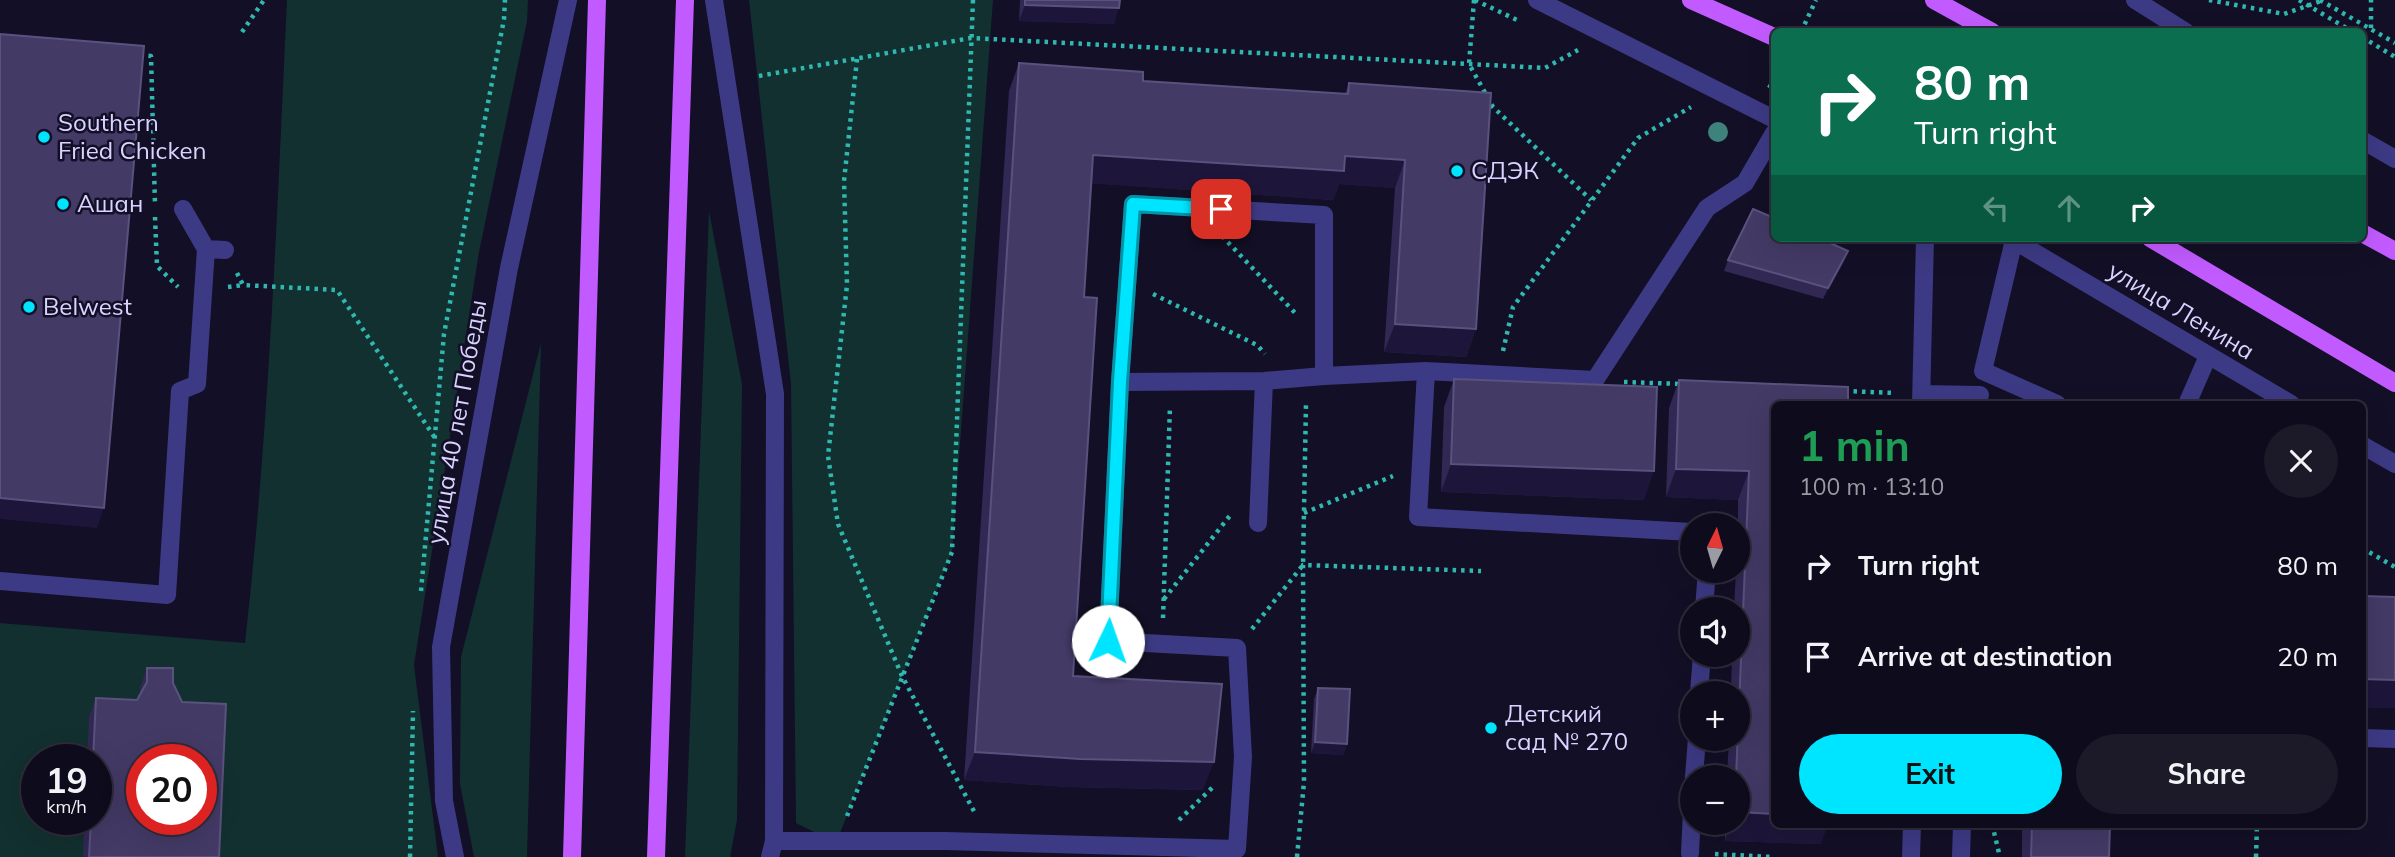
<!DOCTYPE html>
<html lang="en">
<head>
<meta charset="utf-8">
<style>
  body { margin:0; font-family:Mulish,sans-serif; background:#1c1929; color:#f1f3f6; height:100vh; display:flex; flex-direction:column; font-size:26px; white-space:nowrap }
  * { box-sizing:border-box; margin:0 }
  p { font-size:23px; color:#9b9ba3 }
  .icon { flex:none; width:38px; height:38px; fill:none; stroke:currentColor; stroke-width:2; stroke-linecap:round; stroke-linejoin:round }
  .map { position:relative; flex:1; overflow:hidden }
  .side { position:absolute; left:1771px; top:401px; width:595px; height:427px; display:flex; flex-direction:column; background:#0e0b1c; border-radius:10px; box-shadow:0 7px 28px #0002,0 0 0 2px #2e2b3b }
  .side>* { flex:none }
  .banner { position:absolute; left:1771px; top:28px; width:595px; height:214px; border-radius:10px; box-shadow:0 7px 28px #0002,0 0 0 2px #2e2b3b; background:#0b6e4f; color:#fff; overflow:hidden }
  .needle { width:46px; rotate:5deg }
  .fabs { position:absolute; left:1680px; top:513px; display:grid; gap:14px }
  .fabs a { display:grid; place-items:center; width:70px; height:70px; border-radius:50%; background:#0e0b1c; box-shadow:0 7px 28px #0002,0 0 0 2px #2e2b3b; font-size:35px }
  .speed { position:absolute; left:21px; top:744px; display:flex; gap:14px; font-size:35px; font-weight:700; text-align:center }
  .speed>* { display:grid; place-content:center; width:91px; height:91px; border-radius:50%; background:#0e0b1c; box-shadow:0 7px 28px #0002,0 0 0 2px #2e2b3b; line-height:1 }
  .speed small { font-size:18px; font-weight:400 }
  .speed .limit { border:10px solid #d22; background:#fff; color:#111 }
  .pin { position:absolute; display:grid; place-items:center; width:60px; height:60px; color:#fff; margin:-30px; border-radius:14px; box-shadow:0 4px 10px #0006 }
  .me { position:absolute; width:77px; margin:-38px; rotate:3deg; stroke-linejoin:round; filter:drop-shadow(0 0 5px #0008) }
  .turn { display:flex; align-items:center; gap:24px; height:147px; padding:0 28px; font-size:32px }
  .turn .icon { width:91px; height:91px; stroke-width:2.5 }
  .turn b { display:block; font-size:49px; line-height:60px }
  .lanes { display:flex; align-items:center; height:66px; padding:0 28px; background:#0003; justify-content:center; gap:35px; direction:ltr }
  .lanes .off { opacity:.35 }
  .round { display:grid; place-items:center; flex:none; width:74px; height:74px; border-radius:37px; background:#1c1929 }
  .overview { display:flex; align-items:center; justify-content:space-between; height:119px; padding:0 28px }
  h1 { font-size:42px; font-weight:700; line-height:52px; color:#1e9e55 }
  .action { display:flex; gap:14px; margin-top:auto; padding:14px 28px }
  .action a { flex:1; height:80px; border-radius:42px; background:#00e5ff; color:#111; font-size:28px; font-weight:700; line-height:80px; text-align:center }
  .action a+a { background:#1c1929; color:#f1f3f6 }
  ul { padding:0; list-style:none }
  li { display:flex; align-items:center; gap:21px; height:91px; padding:0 28px }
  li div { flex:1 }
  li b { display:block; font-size:26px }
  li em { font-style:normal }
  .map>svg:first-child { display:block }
</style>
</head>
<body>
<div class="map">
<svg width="2395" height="857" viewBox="0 0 2395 857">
  <rect width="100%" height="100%" fill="#130f26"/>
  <path fill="#12302f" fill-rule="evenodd" d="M287,0H528L527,21L479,252L414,665L438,857H0V623L245,643C269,430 277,215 287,0ZM37,760H96V819H37ZM142,760H201V819H142Z
    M749,0H993L952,552L836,843L796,823L791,384Z
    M709,211L742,384L737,820L730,857H685Z
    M541,343L527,857H474L460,784L461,657Z"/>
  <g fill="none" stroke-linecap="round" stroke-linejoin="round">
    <path stroke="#2fb8b0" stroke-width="4.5" stroke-dasharray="3.5 5" stroke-linecap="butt" d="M1474,0L1469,64L1493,107L1591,200
      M1475,0L1519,21
      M2209,0L2284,14L2321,1
      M2299,0L2353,32
      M2320,0L2395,43
      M2371,28V0
      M242,32L264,0
      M1801,32L1816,0
      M2362,37L2395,57
      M140,55L151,56L155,205
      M857,59L844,181L847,285L828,456L838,524L902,676L976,815
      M759,76L971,38L1545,68L1578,50
      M1769,88L1774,80
      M155,217L157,266L178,287
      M1222,236L1298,316
      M237,273L243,285L337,290L435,438
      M228,287L243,285
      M1153,294L1257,345L1265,354
      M1503,351L1513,307L1638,138L1691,107
      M1624,382L1682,384
      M1845,391L1895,393
      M1304,513L1393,476
      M2362,548L2395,567
      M421,591L444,334L504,19L505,0
      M1164,599L1232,513
      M1163,618L1170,406
      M1252,629L1303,565L1306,403
      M847,816L952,552L973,0
      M1179,820L1215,785
      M1992,824L2000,857
      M1715,854L1772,857
      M410,857L413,711
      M1297,857L1304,782L1303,565L1481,571
      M2256,857L2257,824"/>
    <path stroke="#3d3a85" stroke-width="18" d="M714,0L775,394L774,841L770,857
      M1537,0L1774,119
      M2135,0L2186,32
      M2362,140L2395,159
      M183,209L206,249L225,250
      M2010,238L2291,404
      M2014,240L1983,371L2057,404
      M1426,371L1418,517L1692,532
      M1120,382L1264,381L1324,376
      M1922,394L1980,395
      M1921,404L1925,238
      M2187,404L2208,356
      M2362,445L2395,464
      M1258,523L1264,381
      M0,581L167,595L180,391L197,384L206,249
      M1704,609L1707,570
      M1699,693L1702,654
      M2362,738L2395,739
      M1694,777L1697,738
      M774,841H945L1237,849L1243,757L1237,648L1108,641L1120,382L1133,204L1324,215V376L1426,371L1595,380L1707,208L1745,183L1774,133
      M1690,853L1692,812
      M455,857L444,801L441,647L509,268L568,0
      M1911,857L1912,824
      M1961,857L1962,824"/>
    <path stroke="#c25bff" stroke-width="18" d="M1691,0L1774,37
      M1934,0L1992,32
      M2362,233L2395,251
      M2150,238L2395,383
      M572,857L597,0
      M656,857L685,0"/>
  </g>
  <circle fill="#3d827b" cx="1718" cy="132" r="10"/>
  <path fill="#312854" d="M1020,0H1120L1114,24L1019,21Z
    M1019,63L1143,81L1345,94L1349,83L1491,93L1476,329L1466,357L1384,352L1395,188L1339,184L1333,200L1091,183L1084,297L1073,676L1203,790L1070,787L964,780L1009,91Z
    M1728,260L1844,262L1823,299L1724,271Z
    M1454,379L1644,500L1441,492L1444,407Z
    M1679,380L1848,387L1821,844L1725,841V822H1738V777H1727L1729,738H1738V693H1731L1732,654H1738V609H1734L1736,570H1738V500L1666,497L1669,408Z
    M147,668L173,683L219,857H83L84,819H96V760H87L89,717L96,698L137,700L140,694V688Z
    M1318,688L1347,744L1343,755L1311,753L1314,699Z
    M2022,824H2110L2109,857H2022Z"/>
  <path fill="#1d163a" d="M1025,5L1119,8L1114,24L1019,21Z
    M1093,155L1345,156L1405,160L1395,188L1339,184L1333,200L1083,183Z
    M1848,251L1844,262L1823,299L1828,288Z
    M1395,324L1476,329L1466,357L1384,352Z
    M1451,464L1654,471L1644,500L1441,492Z
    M1676,469L1749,471L1738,500L1666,497Z
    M0,498L104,508L97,528L0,519Z
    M2362,679L2395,680V708H2362Z
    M1315,742L1347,744L1343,755L1311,753Z
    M975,752L1214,762L1203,790L1070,787L964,780Z
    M1738,812L1774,814V824H1828L1821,844L1725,841L1731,822H1738Z"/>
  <path fill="#433a66" stroke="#5a527e" stroke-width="2" fill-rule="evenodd" d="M1025,0H1120L1119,8L1025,5Z
    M0,34L144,46L104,508L0,498Z
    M1019,63L1143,72V81L1348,94L1349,83L1491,93L1476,329L1395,324L1405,160L1345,156L1344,171L1093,155L1084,297L1097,298L1073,676L1222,684L1214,762L1080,759L975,752Z
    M1753,209L1774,218V238H1819L1848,251L1828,288L1728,260Z
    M1454,379L1657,387L1654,471L1451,464Z
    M1679,380L1848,387V404H1774V814L1738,812V777H1736L1749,471L1676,469Z
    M2002,401L2008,404H1999Z
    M2362,596L2395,597V680L2362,679Z
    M147,668H173V683L182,702L226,704L219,857H89L91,819H96V760H93L96,698L137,700L147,682ZM142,760H201V819H142Z
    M1318,688L1350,689L1347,744L1315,742Z
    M2032,824H2110L2109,857H2031Z"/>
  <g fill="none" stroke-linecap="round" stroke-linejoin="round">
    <defs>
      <path id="route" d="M1108,641L1120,382L1133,204L1221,209"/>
    </defs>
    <use href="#route" stroke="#0095a6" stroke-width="18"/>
    <use href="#route" stroke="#00e5ff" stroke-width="12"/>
  </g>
  <g fill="#00e5ff" stroke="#130f26" stroke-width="2.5">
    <circle cx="44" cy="137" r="7"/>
    <circle cx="1457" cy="171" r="7"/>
    <circle cx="63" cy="204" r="7"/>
    <circle cx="29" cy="307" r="7"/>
    <circle cx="1491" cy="728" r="7"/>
  </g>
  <g text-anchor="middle" stroke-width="5" stroke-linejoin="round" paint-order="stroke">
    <g font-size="24" fill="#d9d4ff" stroke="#130f26" text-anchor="start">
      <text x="58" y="131">Southern<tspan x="58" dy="28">Fried Chicken</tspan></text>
      <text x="1471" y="179">СДЭК</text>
      <text x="77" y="212">Ашан</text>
      <text x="43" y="315">Belwest</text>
      <text x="1505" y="722">Детский<tspan x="1505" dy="28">сад № 270</tspan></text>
    </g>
    <g font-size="24" fill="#d9d4ff" stroke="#130f26">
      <text transform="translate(2181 311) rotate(31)" y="8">улица Ленина</text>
      <text transform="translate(457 422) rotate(-80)" y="8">улица 40 лет Победы</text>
    </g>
  </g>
</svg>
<div class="fabs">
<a><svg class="needle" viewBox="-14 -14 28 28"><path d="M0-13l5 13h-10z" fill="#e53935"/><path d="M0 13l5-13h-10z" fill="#9b9ba3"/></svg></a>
<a><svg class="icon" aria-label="sound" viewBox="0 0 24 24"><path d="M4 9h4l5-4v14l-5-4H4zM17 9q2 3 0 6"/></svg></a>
<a>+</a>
<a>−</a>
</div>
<div class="speed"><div>19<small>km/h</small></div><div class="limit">20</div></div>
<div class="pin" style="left:1221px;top:209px;background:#d93025"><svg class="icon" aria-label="arrive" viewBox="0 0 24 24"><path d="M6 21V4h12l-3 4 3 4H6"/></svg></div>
<svg class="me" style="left:1108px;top:641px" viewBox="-20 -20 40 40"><circle r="19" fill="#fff"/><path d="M0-13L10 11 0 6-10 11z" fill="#00e5ff"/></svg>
<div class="banner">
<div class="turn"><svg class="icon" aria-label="right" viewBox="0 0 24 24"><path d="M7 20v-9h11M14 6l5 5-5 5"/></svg><div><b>80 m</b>Turn right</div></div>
<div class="lanes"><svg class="icon off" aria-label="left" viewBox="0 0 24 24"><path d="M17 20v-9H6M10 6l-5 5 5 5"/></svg><svg class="icon off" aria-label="ahead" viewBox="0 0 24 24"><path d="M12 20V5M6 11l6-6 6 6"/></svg><svg class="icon" aria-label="right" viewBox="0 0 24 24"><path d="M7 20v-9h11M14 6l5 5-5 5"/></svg></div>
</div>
<section class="side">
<div class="overview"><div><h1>1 min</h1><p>100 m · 13:10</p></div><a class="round"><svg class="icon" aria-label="close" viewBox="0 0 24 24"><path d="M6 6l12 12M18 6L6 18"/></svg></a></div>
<ul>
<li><svg class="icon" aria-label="right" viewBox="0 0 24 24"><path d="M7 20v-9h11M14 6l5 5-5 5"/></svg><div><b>Turn right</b></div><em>80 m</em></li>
<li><svg class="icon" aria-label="arrive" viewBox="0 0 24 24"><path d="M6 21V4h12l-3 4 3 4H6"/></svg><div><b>Arrive at destination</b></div><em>20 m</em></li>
</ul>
<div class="action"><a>Exit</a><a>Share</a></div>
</section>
</div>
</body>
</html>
